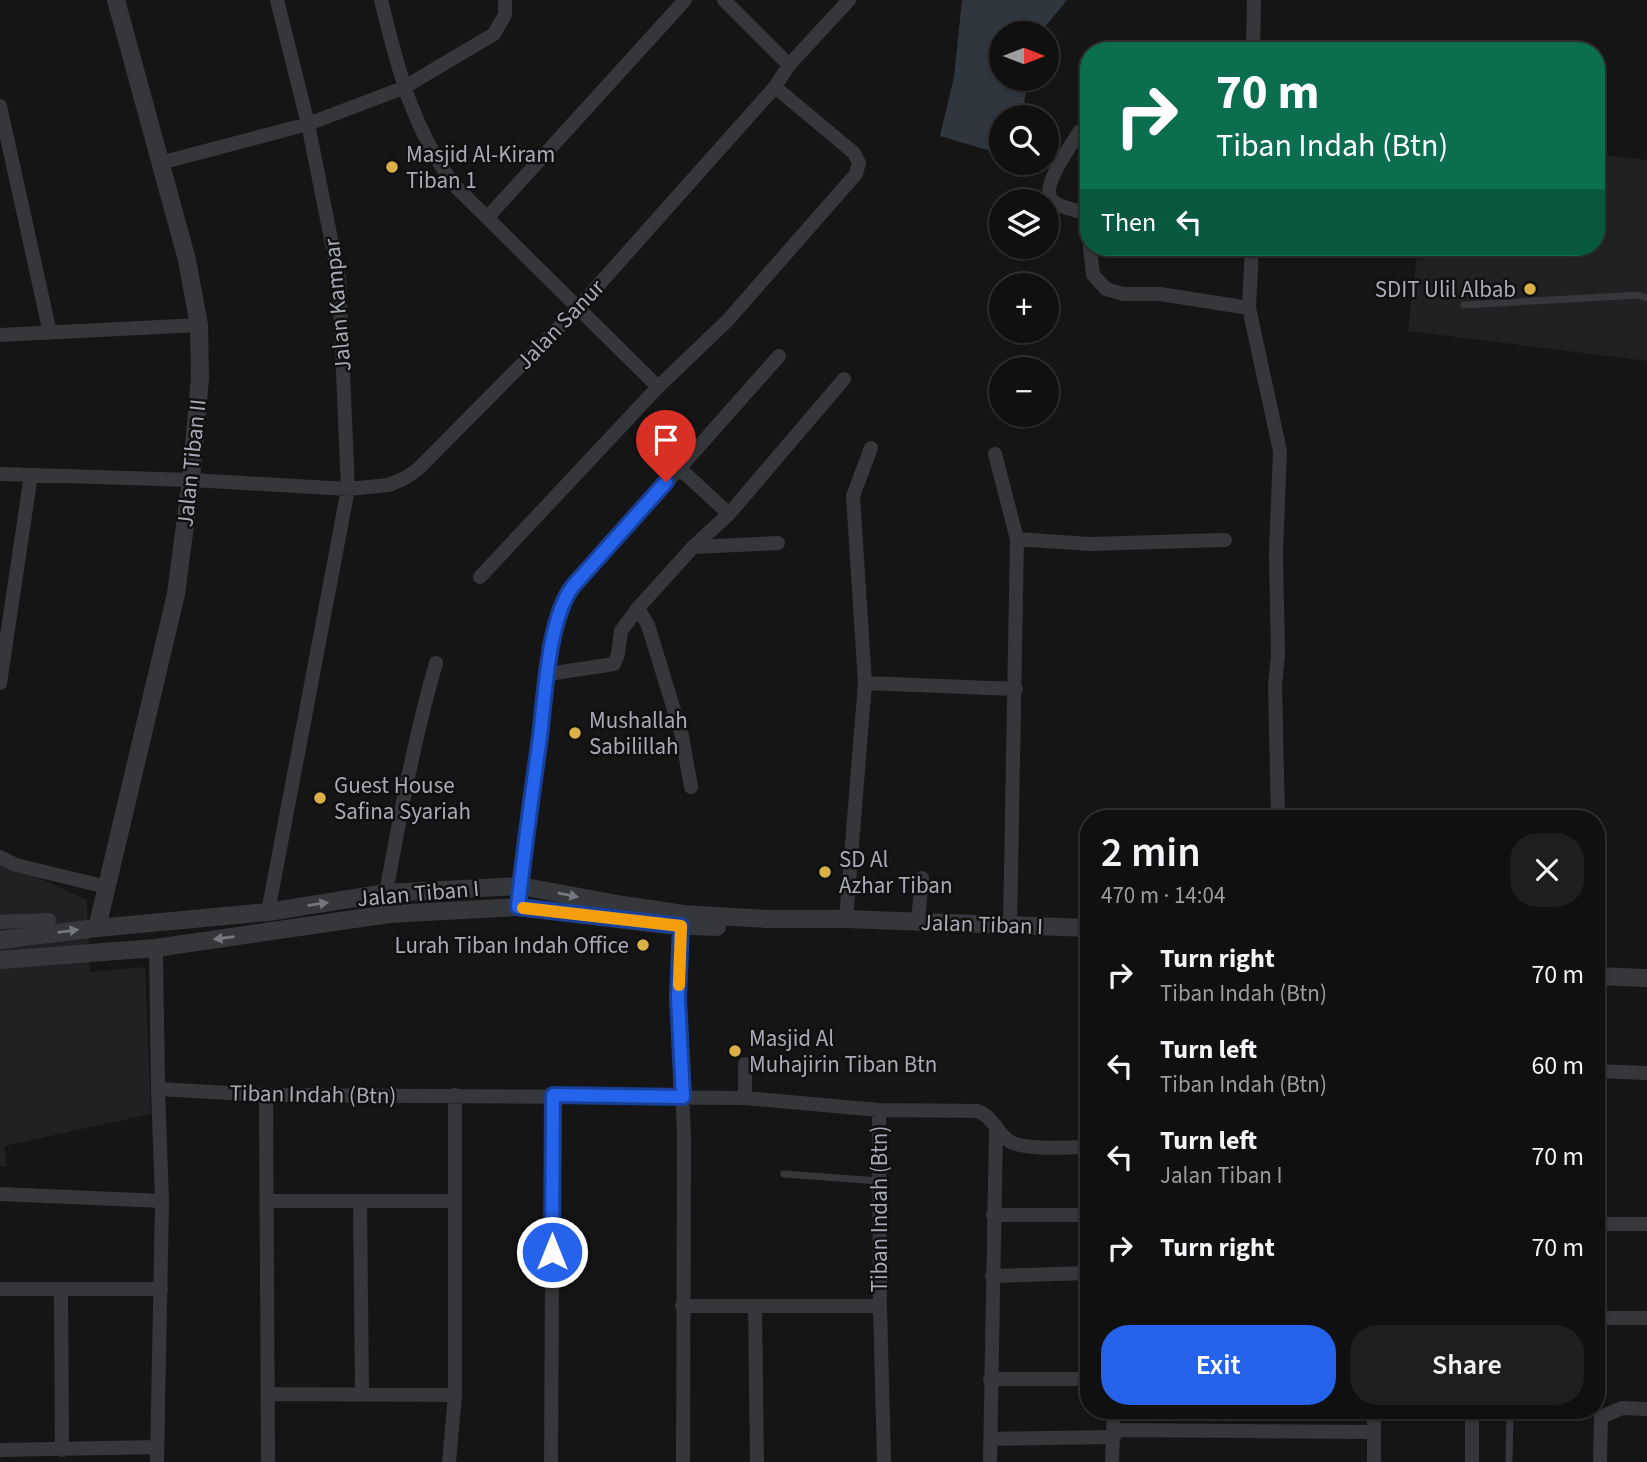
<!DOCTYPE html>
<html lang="en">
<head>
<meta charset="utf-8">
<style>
  body { margin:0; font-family:"Source Sans 3",sans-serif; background:#1e1e1e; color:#f1f3f6; height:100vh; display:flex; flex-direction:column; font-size:26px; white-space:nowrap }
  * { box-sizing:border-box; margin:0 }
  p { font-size:23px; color:#9c9d9f }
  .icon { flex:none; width:38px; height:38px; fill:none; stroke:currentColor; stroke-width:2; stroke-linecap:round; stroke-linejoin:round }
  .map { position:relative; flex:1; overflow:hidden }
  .drawer { position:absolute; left:1080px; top:810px; width:525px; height:609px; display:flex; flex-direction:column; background:#101010; border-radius:28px; box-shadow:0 2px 5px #0004,0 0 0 2px #303030 }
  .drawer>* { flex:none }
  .guide { position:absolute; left:1080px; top:42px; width:525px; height:214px; border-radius:28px; box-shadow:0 2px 5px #0004,0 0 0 2px #303030; background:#0b6e4f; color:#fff; overflow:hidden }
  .needle { width:46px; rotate:90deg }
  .controls { position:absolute; left:989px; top:21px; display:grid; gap:14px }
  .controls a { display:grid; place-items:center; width:70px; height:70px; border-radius:50%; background:#101010; box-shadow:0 2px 5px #0004,0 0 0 2px #303030; font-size:35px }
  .pin { position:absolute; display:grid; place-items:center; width:60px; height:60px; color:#fff; margin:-72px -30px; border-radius:50% 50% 50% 0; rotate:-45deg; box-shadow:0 0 7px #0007 }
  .pin .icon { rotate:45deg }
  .me { position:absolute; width:77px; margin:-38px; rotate:0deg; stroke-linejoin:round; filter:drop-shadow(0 0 5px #0008) }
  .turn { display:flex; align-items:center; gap:24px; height:147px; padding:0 21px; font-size:32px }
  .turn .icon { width:91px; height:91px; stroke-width:2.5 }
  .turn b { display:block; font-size:49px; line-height:60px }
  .then { display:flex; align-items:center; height:66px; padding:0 21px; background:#0003; gap:14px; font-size:26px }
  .round { display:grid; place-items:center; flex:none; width:74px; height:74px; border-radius:28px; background:#1e1e1e }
  .head { display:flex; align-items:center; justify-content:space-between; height:119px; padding:0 21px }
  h1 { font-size:42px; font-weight:600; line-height:52px }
  .action { display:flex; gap:14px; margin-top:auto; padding:14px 21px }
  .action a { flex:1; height:80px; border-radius:28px; background:#2563eb; color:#fff; font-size:28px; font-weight:600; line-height:80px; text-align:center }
  .action a+a { background:#1e1e1e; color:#f1f3f6 }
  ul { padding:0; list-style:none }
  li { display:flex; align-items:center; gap:21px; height:91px; padding:0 21px }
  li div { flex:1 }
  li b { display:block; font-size:26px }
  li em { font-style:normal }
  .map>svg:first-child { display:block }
</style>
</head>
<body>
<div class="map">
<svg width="1647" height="1462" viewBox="0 0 1647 1462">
  <rect width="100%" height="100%" fill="#151516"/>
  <path fill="#212123" d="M1596,154L1647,160V361L1408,331L1418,247H1596Z
    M0,860L87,900L90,972L145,967L151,1114L4,1146L7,1166H0Z"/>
  <path fill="#2f363d" d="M962,0H1067L1040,33H1001V79H1028L1022,117H1001V154L940,136L954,77Z"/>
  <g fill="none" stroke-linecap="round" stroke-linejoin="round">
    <path stroke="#36373a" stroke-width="7" d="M1464,305L1639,295L1647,298
      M784,1174L879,1181
      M1509,1462L1510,1410"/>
    <path stroke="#36373a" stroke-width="14" d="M381,0C399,72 410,122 453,184L658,387
      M724,0L789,65
      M1253,51L1254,0
      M0,106L50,333
      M1080,131C1072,144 1038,189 1053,201C1060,208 1076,210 1085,213L1088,217
      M160,163L308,124L403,88L494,34L505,15V0
      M487,218L685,0
      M1090,247L1093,275L1106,289L1123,294H1160L1249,308
      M1252,247L1249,308L1280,451L1276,553L1278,655L1275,685L1278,819
      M0,335L199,325
      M995,454L1017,539L1010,925
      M0,474L191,480L348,489L389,485L405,478L417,470L578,308L775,87L789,65L849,0
      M729,514L844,379
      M1017,539L1090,544L1225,540
      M693,547L778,543
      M480,577L658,387L728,320L856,174L859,163L854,153L775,87
      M638,608L648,625L682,736L691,787
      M548,674L614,664L618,654L621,631L638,608L693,547L729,514L678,467
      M0,683L31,475
      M865,683L1016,689
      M0,857L16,865L107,887
      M520,886L553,637L566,596L779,356
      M386,893C400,816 414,739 436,663
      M268,912L348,489L339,279L308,124L277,0
      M846,919L865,683L853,496L871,448
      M918,921L922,878
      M0,922L49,920
      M681,926L679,998L684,1139L683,1462
      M156,948L158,1089L162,1201L157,1462
      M745,1064V1098
      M1596,1071L1647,1073
      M158,1089L266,1095L745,1098L879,1110L977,1111C993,1116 996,1132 1009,1141C1024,1151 1070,1147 1088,1147
      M266,1095L268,1462
      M879,1110L880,1306L884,1462
      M0,1194L162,1201
      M267,1201H455
      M360,1201L362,1394
      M993,1215H1088
      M1596,1224L1597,1071
      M1596,1224H1647
      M992,1276L1088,1273
      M0,1289H161
      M61,1289L62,1450
      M682,1306H880
      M755,1307L757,1462
      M1596,1318H1647
      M990,1379H1088
      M268,1394L455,1395
      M1114,1430L1374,1432
      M991,1439L1114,1437
      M0,1450L157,1447
      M449,1462L455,1395V1095
      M551,1462L553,1095
      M990,1462L996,1126
      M1112,1462L1114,1410
      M1374,1462V1410
      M1472,1462V1410
      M1600,1462L1601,1417L1622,1408L1647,1409"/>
    <path stroke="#36373a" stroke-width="18" d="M97,928L176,594L191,480L200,378L199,325L187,260L116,0
      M0,940L97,928L268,912L386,893L520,886L623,905L683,914L767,919H846L1088,928
      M0,960L156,948L389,914L518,907L667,925L717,927
      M1596,976L1647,978"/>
  </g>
  <defs><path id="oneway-solid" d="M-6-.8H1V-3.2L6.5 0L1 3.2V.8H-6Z" transform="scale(1.75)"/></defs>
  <g fill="#75777e">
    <use href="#oneway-solid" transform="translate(568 895) rotate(11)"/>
    <use href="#oneway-solid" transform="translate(318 904) rotate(-9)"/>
    <use href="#oneway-solid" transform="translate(68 931) rotate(-7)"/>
    <use href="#oneway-solid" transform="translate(224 938) rotate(172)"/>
  </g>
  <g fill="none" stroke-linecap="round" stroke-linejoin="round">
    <defs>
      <path id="route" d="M552,1252L553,1095L683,1097L678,998L681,926L518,907C524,850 532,794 540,737C545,695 548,619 573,586L666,482"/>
    </defs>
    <use href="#route" stroke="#184099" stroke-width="18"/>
    <use href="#route" stroke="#2563eb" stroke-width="12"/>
    <path stroke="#f59e0b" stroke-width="12" d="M523,908L681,926L679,985"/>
  </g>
  <g fill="#dbb147" stroke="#101011" stroke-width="2.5">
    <circle cx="392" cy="167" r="7"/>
    <circle cx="1530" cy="289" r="7"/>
    <circle cx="575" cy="733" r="7"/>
    <circle cx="320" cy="798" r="7"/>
    <circle cx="825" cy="872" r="7"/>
    <circle cx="643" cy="945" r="7"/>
    <circle cx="735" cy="1051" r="7"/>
  </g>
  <g text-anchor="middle" stroke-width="5" stroke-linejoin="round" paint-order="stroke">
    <g font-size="23" fill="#a8abb5" stroke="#101011" text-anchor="start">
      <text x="406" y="162">Masjid Al-Kiram<tspan x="406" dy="26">Tiban 1</tspan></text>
      <text x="1516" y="297" text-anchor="end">SDIT Ulil Albab</text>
      <text x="589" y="728">Mushallah<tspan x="589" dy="26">Sabilillah</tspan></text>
      <text x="334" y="793">Guest House<tspan x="334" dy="26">Safina Syariah</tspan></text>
      <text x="839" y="867">SD Al<tspan x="839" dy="26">Azhar Tiban</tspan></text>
      <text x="629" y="953" text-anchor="end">Lurah Tiban Indah Office</text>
      <text x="749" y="1046">Masjid Al<tspan x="749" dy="26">Muhajirin Tiban Btn</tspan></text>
    </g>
    <g font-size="23" fill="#a8abb5" stroke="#101011">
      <text transform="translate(337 305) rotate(-95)" y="8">Jalan Kampar</text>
      <text transform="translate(560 324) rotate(-46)" y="8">Jalan Sanur</text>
      <text transform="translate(191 463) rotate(-84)" y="8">Jalan Tiban II</text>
      <text transform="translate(418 893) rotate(-5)" y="8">Jalan Tiban I</text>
      <text transform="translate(982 924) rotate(2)" y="8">Jalan Tiban I</text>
      <text transform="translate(313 1094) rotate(1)" y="8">Tiban Indah (Btn)</text>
      <text transform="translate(879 1209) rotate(-90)" y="8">Tiban Indah (Btn)</text>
    </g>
  </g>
</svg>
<div class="controls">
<a><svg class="needle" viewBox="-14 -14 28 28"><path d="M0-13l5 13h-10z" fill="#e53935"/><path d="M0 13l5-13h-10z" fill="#9c9d9f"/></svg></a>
<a><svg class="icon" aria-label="search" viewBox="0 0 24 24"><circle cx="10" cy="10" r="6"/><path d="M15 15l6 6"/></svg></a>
<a><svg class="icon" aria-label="layers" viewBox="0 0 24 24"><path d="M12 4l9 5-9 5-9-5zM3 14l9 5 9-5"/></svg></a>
<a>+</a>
<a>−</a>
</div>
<div class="pin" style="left:666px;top:482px;background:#d93025"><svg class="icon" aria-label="arrive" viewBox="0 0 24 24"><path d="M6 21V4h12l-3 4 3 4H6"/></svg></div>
<svg class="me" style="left:552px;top:1252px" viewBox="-20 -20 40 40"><circle r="17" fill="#2563eb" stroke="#fff" stroke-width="3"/><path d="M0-11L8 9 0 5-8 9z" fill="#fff"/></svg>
<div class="guide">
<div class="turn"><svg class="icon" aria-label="right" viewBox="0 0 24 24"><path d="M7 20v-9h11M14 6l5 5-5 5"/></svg><div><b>70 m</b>Tiban Indah (Btn)</div></div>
<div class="then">Then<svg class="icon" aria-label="left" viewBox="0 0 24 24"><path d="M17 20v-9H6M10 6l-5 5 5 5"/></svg></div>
</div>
<section class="drawer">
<div class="head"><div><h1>2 min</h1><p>470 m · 14:04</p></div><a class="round"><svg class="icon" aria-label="close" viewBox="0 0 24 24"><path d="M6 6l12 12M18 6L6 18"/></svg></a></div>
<ul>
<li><svg class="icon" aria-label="right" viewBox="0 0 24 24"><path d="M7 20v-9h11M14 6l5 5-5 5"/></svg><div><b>Turn right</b><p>Tiban Indah (Btn)</p></div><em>70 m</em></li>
<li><svg class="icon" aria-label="left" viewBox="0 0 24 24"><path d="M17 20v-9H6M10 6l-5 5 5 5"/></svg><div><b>Turn left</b><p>Tiban Indah (Btn)</p></div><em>60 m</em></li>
<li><svg class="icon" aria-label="left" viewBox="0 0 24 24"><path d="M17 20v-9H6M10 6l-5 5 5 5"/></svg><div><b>Turn left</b><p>Jalan Tiban I</p></div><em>70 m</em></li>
<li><svg class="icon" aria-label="right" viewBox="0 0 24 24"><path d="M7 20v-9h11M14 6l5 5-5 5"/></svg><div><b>Turn right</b></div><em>70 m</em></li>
</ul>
<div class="action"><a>Exit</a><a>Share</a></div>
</section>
</div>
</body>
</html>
